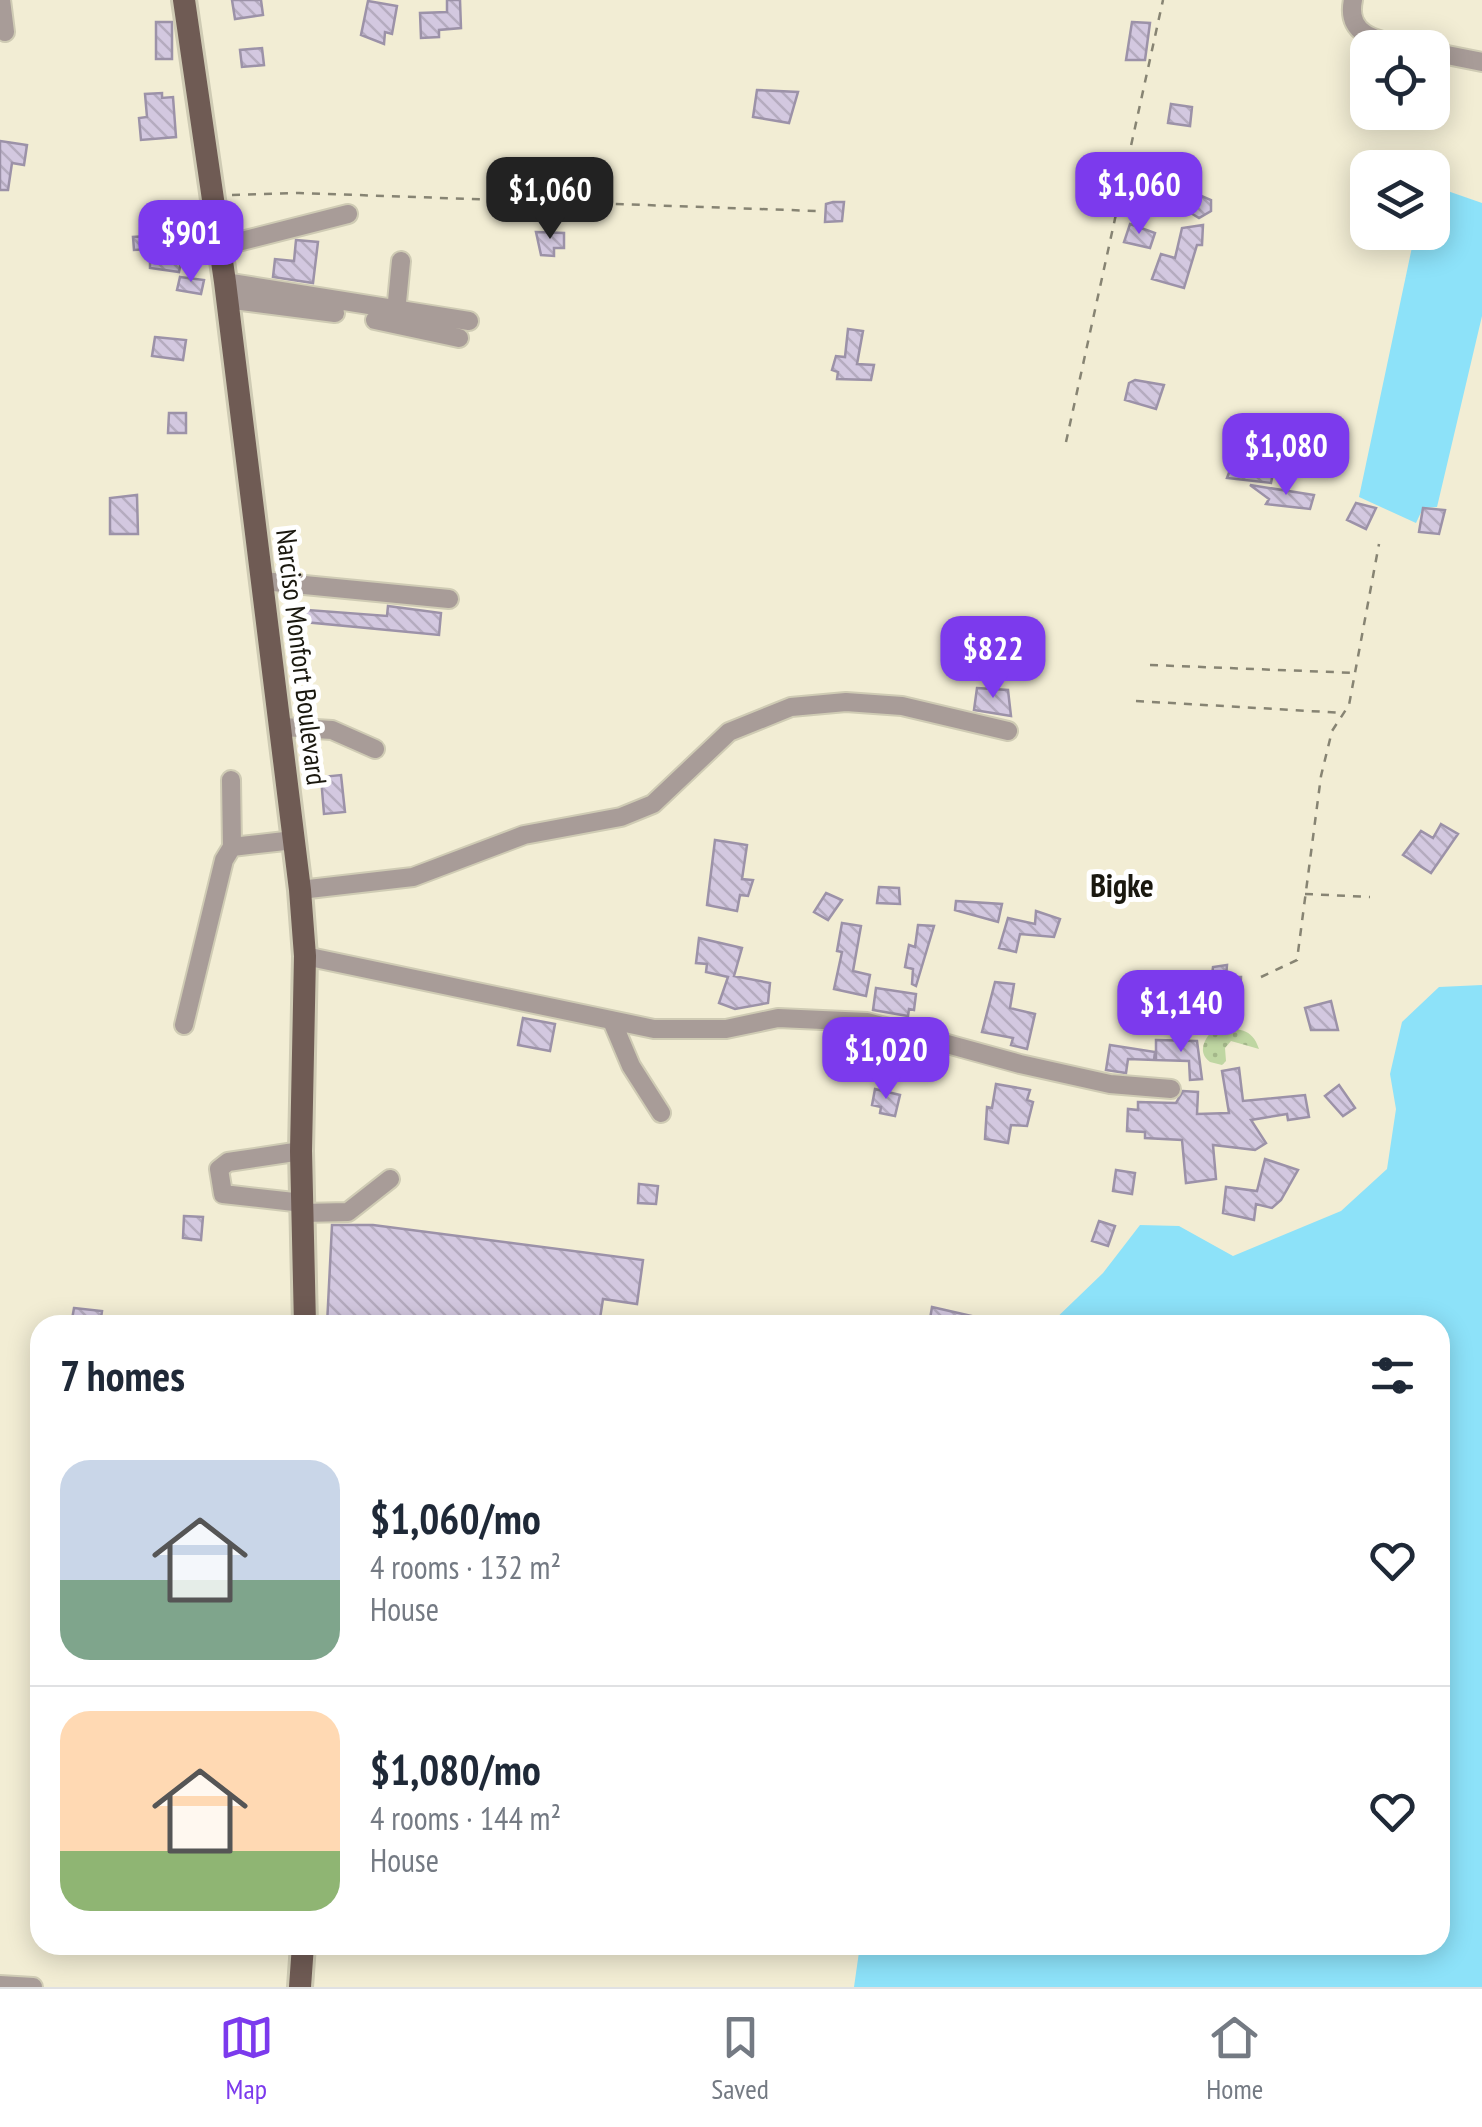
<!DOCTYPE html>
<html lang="en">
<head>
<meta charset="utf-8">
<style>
  body { margin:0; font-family:"PT Sans Narrow",sans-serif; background:#f2f2f3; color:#1f2937; height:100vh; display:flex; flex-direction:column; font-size:38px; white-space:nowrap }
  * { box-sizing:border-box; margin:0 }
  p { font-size:32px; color:#747a83 }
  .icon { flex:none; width:55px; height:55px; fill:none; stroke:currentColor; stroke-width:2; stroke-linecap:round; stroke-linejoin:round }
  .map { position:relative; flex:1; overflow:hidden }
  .side { position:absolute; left:30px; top:1315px; width:1420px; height:640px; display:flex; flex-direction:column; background:#fff; border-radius:30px; box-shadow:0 5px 25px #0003 }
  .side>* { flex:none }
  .fabs { position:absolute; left:1350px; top:30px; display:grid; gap:20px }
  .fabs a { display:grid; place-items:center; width:100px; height:100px; border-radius:20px; background:#fff; box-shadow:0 5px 25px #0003; font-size:50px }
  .price { position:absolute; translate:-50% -85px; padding:0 22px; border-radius:20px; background:#7c3aed; color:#fff; font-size:32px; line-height:65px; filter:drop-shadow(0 2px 5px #0008) }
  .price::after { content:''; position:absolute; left:50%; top:60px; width:30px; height:22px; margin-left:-15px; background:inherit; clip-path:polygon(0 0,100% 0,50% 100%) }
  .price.current { background:#222; color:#fff }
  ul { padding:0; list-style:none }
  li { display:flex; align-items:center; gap:30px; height:250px; padding:0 30px }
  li+li { border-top:2px solid #e0e1e3 }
  li span { display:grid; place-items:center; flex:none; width:280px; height:200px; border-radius:30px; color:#555 }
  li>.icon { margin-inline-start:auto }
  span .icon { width:120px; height:120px; fill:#fffc; stroke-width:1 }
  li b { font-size:42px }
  h2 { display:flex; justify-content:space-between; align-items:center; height:120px; padding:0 30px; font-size:42px }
  .dock { display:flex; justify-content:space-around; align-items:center; height:140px; border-top:2px solid #e0e1e3; background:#fff; font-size:28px; color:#747a83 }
  .dock a { display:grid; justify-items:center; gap:5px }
  .dock .current { color:#7c3aed }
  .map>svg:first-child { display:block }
  .grass { fill:url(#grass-dots) }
  .water { fill:#8de2f9 }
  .building { fill:url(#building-back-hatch); stroke:#9c92a8; stroke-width:2.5 }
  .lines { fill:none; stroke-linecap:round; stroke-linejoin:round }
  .minor-casing { stroke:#cfcbb4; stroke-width:22 }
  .major-casing { stroke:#cfcbb4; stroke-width:28 }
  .path { stroke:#878473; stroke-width:2.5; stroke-dasharray:8 8; stroke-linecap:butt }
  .minor { stroke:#a89c98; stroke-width:18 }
  .major { stroke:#6f5b54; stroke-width:22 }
  .labels { text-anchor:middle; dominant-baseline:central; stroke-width:10; stroke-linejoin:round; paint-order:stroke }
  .street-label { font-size:28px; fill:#1a180f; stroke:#fff }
  .quarter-label { font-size:32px; font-weight:bold; fill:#1a180f; stroke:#fff }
</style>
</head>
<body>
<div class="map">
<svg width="1482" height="1987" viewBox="0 0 1482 1987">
  <defs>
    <pattern id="grass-dots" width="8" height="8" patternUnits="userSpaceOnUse" patternTransform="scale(2.5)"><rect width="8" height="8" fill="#bfd6a2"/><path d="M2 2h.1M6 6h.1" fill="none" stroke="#a4b78a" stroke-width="1.8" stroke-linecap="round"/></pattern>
    <pattern id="building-back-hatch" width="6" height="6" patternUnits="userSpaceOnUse" patternTransform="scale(2.5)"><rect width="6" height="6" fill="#d3c8e0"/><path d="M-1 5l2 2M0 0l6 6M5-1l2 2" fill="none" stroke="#b5abbf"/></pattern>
  </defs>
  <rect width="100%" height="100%" fill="#f2edd4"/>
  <!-- grass -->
  <path class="grass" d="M 1218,1026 C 1238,1030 1252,1027 1259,1049 L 1231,1041 L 1225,1048 L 1226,1061 L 1222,1065 L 1210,1062 C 1195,1051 1207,1034 1218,1026 Z"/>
  <!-- water -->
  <path class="water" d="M 1439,188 L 1482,203 L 1482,316 L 1437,507 L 1423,508 L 1416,523 L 1359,497 L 1415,233 L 1432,232 L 1433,192 Z
    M 1482,985 L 1482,1987 L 854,1987 L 860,1945 L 1440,1945 L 1440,1325 L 1049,1325 L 1103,1273 L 1140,1225 L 1179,1226 L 1233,1256 L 1341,1211 L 1387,1169 L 1396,1109 L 1390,1074 L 1402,1022 L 1439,987 Z"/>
  <!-- building -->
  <path class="building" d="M 232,0 L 261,0 L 263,15 L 235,19 Z
    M 447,0 L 460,0 L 461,28 L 439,30 L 439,37 L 421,38 L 420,13 L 447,12 Z
    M 368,1 L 397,6 L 392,34 L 385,32 L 384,44 L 361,35 Z
    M 156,22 L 172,22 L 172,59 L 156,59 Z
    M 1132,22 L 1150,23 L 1145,60 L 1126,60 Z
    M 262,48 L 264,65 L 242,67 L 240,50 Z
    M 757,90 L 798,92 L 789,123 L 753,117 Z
    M 162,93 L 162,98 L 173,97 L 176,137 L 141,140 L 139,118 L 147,117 L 145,94 Z
    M 1171,104 L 1192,107 L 1190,126 L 1168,123 Z
    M 0,141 L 27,145 L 24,165 L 12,163 L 8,190 L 0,190 Z
    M 1199,195 L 1211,200 L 1211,211 L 1199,218 L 1186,210 L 1189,198 Z
    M 833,202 L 844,202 L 842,221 L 825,222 L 826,204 Z
    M 179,205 L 189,221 L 179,272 L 150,268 L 150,249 L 134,250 L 133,237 L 165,235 L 160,208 Z
    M 1130,224 L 1155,233 L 1150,248 L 1124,242 Z
    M 1203,225 L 1202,245 L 1197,245 L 1184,288 L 1152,279 L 1161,254 L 1175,258 L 1182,228 Z
    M 536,232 L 564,233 L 564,248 L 554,248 L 554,256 L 541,255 Z
    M 296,240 L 318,242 L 313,283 L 273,277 L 275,259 L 294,261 Z
    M 180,277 L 204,280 L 201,294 L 177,290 Z
    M 848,329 L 863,331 L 857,364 L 874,365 L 871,380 L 837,379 L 838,372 L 832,370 L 836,356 L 845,357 Z
    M 155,337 L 186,340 L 183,360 L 152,356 Z
    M 1135,380 L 1164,385 L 1156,409 L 1125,400 L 1129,383 Z
    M 169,413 L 186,413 L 186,433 L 168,433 Z
    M 1233,462 L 1273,473 L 1271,483 L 1227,478 Z
    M 1250,485 L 1314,495 L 1310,509 L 1266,504 L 1269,499 Z
    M 137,495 L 138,534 L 110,534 L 110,498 Z
    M 1356,503 L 1376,508 L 1366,529 L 1347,520 Z
    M 1423,508 L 1445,510 L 1439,534 L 1419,532 Z
    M 388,606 L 441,613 L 439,635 L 294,621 L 295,609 L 387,616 Z
    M 977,688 L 1008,690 L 1011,716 L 974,710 Z
    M 341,775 L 345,812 L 324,814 L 321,777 Z
    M 1441,824 L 1458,834 L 1431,873 L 1403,855 L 1421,831 L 1433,838 Z
    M 715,840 L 747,845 L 742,879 L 753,880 L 748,896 L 740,895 L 737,911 L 707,905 Z
    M 879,887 L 899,888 L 900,904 L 877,903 Z
    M 826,893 L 842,900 L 828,920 L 814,912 Z
    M 956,901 L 1002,904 L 998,922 L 955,910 Z
    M 1036,911 L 1060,919 L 1054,937 L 1020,934 L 1016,952 L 999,948 L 1008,918 L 1035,924 Z
    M 842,923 L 861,926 L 853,971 L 870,975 L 866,996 L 834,989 L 842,952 L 837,951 Z
    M 918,925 L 934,926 L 916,986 L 912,984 L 913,969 L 905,967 L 909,945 L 915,947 Z
    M 699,938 L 742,948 L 734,976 L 770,983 L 768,1003 L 735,1009 L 719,1003 L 728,977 L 706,972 L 707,964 L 696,963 Z
    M 1227,965 L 1226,977 L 1241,977 L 1239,1025 L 1225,1027 L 1224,1018 L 1207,1019 L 1213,967 Z
    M 995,982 L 1014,984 L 1010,1008 L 1035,1014 L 1027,1049 L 1011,1045 L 1013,1038 L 982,1032 Z
    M 876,988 L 916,994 L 914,1010 L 909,1009 L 908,1016 L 873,1010 Z
    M 1331,1001 L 1338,1030 L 1311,1030 L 1305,1008 Z
    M 523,1018 L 555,1024 L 550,1051 L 518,1045 Z
    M 1156,1040 L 1197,1041 L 1202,1079 L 1190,1080 L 1189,1061 L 1156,1060 Z
    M 1110,1045 L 1155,1052 L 1154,1060 L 1128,1059 L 1126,1073 L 1106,1070 Z
    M 1239,1068 L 1243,1101 L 1305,1095 L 1309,1117 L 1288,1120 L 1287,1114 L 1251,1120 L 1266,1143 L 1255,1150 L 1213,1145 L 1216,1179 L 1186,1183 L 1182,1140 L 1145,1138 L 1145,1132 L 1127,1131 L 1128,1109 L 1138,1110 L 1138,1102 L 1176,1103 L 1183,1091 L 1198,1092 L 1197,1114 L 1229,1113 L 1222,1071 Z
    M 996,1084 L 1030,1090 L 1027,1100 L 1033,1102 L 1027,1126 L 1011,1125 L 1008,1143 L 985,1139 L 987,1107 L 992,1108 Z
    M 1339,1085 L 1355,1108 L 1343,1116 L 1325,1096 Z
    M 875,1089 L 900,1095 L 895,1116 L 880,1113 L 881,1107 L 872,1105 Z
    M 1265,1159 L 1298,1170 L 1281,1200 L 1272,1208 L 1256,1204 L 1254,1220 L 1223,1213 L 1226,1187 L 1257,1191 Z
    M 1116,1170 L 1135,1173 L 1132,1194 L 1113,1191 Z
    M 639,1184 L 658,1186 L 656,1204 L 638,1203 Z
    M 184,1216 L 203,1217 L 201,1240 L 183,1238 Z
    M 1099,1221 L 1115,1226 L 1108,1246 L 1092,1241 Z
    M 332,1225 L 373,1225 L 643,1260 L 637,1304 L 603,1299 L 599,1325 L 327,1325 Z
    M 932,1307 L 976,1317 L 976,1325 L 929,1325 Z
    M 74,1308 L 102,1311 L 100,1325 L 71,1325 Z"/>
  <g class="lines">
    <defs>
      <path id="minor" d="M 1,0 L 5,32
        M 1353,0 C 1345,38 1382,41 1411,48
        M 1432,52 L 1482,62
        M 218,247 L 348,214
        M 225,282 L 469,321
        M 226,299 L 335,313
        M 396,312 L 401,261
        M 375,320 L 459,338
        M 263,581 L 449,599
        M 283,727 L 332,730 L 375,749
        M 231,780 L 232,847
        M 300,890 L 413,877 L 524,835 L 621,817 L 653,804 L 729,732 L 791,707 L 846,702 L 902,706 L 1008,731
        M 305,956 L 654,1029 L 726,1029 L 778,1018 L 867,1022 L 1020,1064 L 1110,1084 L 1171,1089
        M 612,1021 L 631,1066 L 661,1113
        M 184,1025 L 224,860 L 232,847 L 294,840
        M 301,1151 L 228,1162 L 219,1169 L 223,1194 L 303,1203
        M 302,1213 L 348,1212 L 390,1179
        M 0,1985 L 33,1987"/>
      <path id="major" d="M 184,0 L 225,282 L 300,890 L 305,956 L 301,1151 L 305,1325
        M 300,1987 L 303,1945"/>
    </defs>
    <!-- minor casing -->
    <use href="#minor" class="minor-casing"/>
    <!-- major casing -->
    <use href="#major" class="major-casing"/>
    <!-- path -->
    <path class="path" d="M 232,195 L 299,193 L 817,211
      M 1066,442 L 1163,0
      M 1150,665 L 1357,673
      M 1136,701 L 1344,713
      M 1305,894 L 1370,897
      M 1261,977 L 1297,960 L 1321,776 L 1332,731 L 1349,705 L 1379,544"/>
    <!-- minor -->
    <use href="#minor" class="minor"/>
    <!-- major -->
    <use href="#major" class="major"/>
  </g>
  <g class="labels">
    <!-- street labels -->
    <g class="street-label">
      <text transform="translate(302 657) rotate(83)">Narciso Monfort Boulevard</text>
    </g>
    <!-- quarter labels -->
    <g class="quarter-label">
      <text x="1122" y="885">Bigke</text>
    </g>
  </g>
</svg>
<div class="fabs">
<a><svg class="icon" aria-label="locate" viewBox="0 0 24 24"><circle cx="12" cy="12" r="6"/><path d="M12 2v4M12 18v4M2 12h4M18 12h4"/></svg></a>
<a><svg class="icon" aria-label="layers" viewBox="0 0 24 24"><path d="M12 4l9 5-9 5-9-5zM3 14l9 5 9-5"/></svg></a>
</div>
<b class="price" style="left:1139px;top:237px">$1,060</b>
<b class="price current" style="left:550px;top:242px">$1,060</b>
<b class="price" style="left:191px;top:285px">$901</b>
<b class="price" style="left:1286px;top:498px">$1,080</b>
<b class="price" style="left:993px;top:701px">$822</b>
<b class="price" style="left:1181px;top:1055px">$1,140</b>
<b class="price" style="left:886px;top:1102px">$1,020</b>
<section class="side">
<h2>7 homes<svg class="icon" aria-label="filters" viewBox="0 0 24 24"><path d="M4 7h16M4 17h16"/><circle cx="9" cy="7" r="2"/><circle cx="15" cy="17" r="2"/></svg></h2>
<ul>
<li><span style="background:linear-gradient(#c9d6e8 60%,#7fa58c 0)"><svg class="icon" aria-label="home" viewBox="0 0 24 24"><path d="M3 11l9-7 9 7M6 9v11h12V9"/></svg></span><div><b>$1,060/mo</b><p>4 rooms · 132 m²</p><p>House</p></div><svg class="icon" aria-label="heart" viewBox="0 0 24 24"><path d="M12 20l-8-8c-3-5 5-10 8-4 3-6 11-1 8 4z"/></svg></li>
<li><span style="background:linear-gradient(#ffd9b3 70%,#8fb573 0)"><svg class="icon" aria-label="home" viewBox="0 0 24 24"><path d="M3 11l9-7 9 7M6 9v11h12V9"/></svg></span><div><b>$1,080/mo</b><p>4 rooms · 144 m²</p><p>House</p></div><svg class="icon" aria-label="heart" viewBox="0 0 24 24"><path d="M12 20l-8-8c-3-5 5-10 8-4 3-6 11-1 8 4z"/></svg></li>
</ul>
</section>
</div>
<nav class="dock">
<a class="current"><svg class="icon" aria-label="map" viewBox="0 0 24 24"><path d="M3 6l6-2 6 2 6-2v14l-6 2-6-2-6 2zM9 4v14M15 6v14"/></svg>Map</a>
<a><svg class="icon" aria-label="saved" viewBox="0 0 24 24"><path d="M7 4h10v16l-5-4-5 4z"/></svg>Saved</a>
<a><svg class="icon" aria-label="home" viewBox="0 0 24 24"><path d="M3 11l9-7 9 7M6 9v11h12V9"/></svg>Home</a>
</nav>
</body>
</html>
